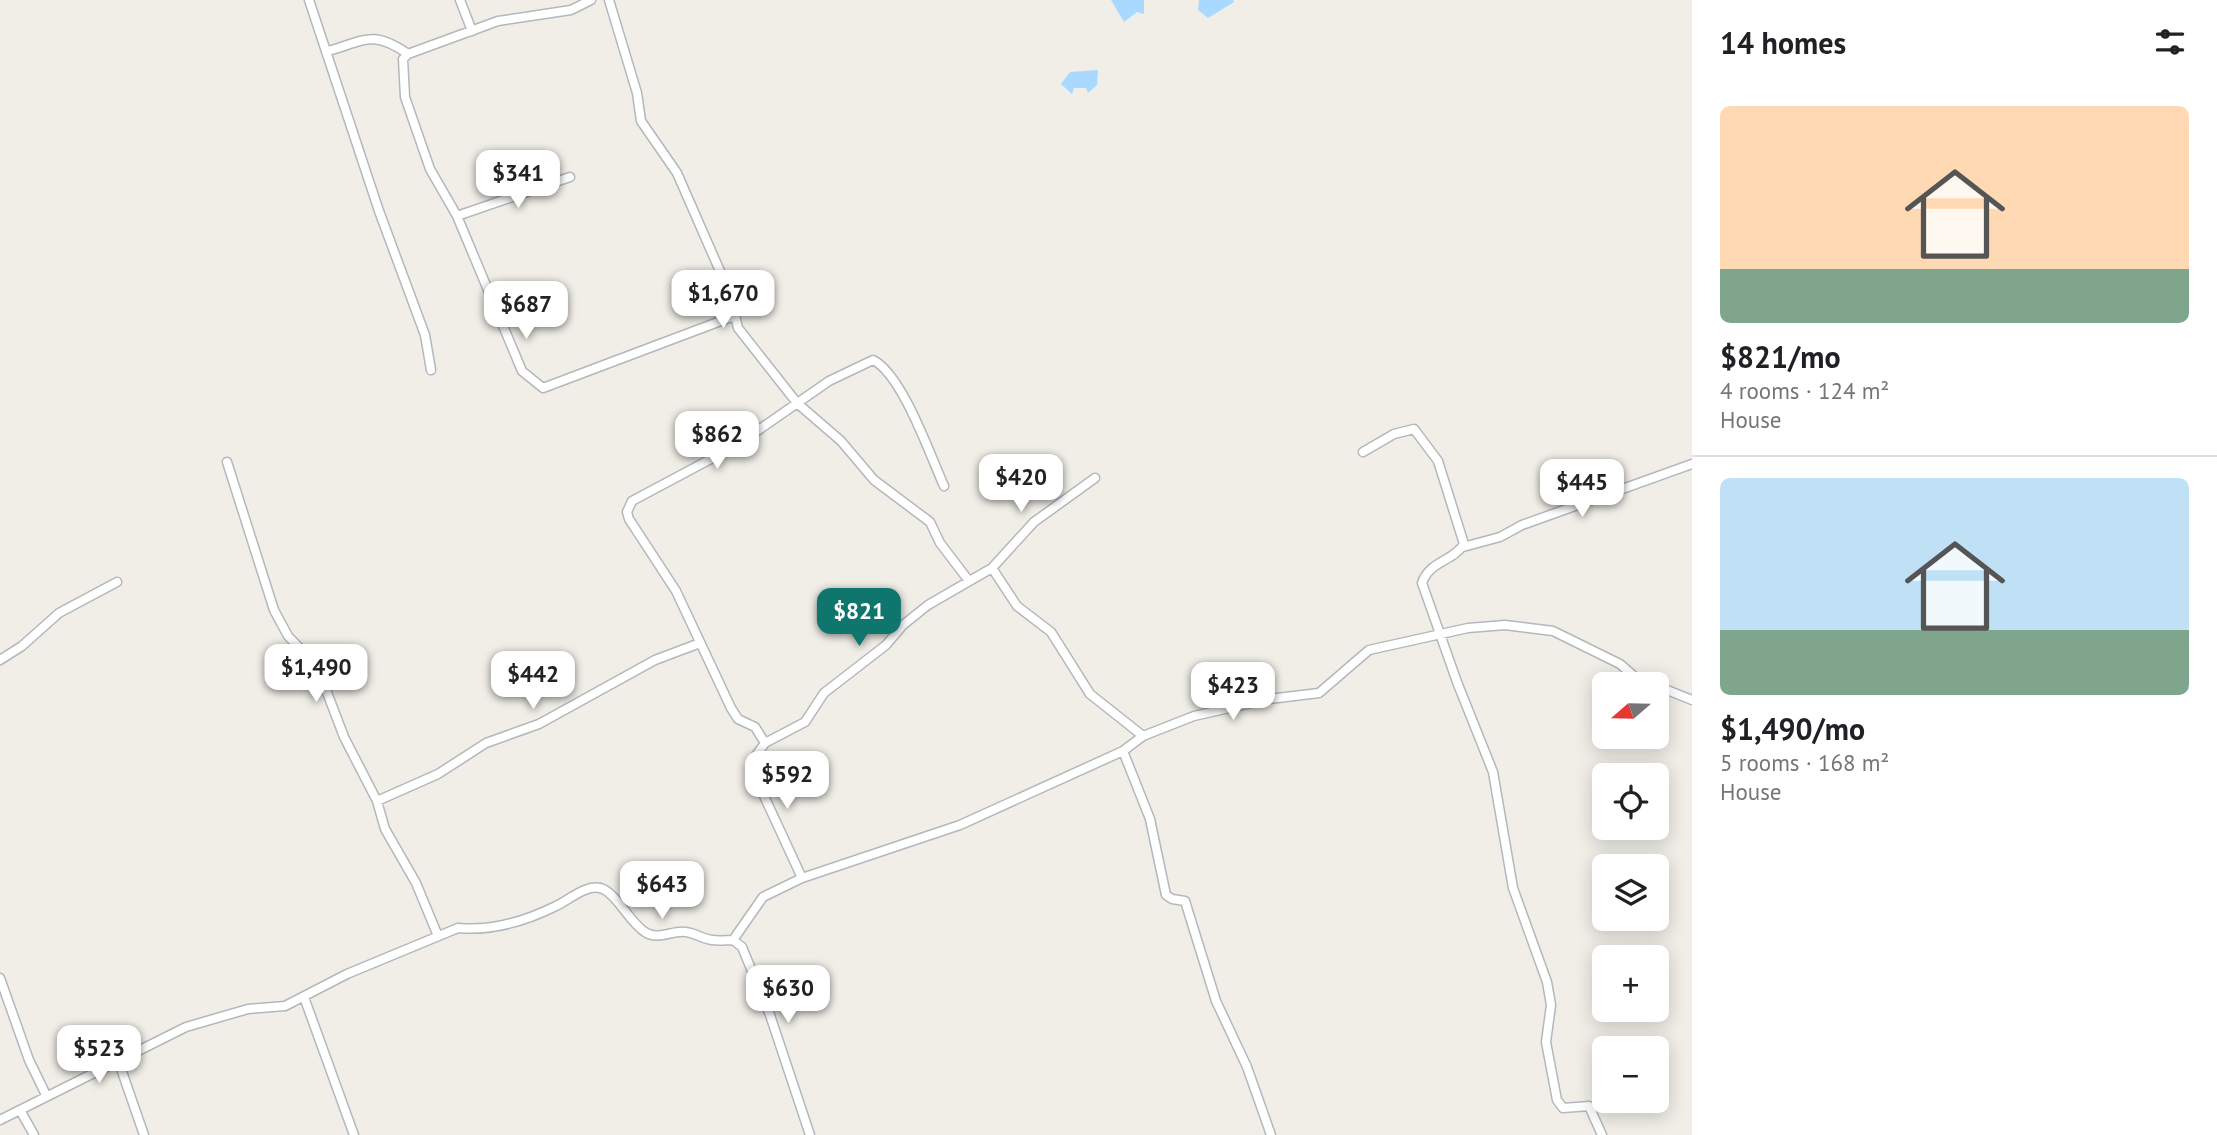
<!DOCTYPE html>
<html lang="en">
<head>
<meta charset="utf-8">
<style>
  body { margin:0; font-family:"PT Sans",sans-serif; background:#f6f6f6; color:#202124; height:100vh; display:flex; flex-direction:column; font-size:26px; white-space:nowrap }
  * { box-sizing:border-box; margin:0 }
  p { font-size:23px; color:#757577 }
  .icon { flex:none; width:38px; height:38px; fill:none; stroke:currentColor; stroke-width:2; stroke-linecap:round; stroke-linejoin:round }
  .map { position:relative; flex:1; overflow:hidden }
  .drawer { display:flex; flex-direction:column; background:#fff; width:525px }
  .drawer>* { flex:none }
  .needle { width:46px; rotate:250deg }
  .fabs { position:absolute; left:1592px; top:672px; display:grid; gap:14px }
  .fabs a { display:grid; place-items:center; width:77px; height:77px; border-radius:10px; background:#fff; box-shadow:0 4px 18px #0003; font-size:35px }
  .price { position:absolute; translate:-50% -60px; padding:0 16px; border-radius:14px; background:#fff; color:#222; font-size:23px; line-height:46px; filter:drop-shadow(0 2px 4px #0008) }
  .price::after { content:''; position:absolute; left:50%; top:42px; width:21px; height:16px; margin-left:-10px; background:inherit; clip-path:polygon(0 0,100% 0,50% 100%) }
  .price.current { background:#0f766e; color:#fff }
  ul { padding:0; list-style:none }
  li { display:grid; align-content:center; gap:14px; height:371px; padding:0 28px }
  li+li { border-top:2px solid #e0e0e0 }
  li span { display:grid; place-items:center; height:217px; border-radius:10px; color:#555 }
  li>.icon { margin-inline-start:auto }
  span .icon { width:126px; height:126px; fill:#fffc; stroke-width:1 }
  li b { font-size:30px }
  h2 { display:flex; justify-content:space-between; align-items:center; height:84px; padding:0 28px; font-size:30px }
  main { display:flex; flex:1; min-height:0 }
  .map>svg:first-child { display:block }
  .water { fill:#a9d9fe }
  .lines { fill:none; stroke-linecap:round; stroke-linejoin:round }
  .street-casing { stroke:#b4b7bb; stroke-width:11 }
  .street { stroke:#fff; stroke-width:8 }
</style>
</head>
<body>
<main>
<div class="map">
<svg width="1692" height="1135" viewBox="0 0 1692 1135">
  <rect width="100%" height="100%" fill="#f0eee7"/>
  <!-- water -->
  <path class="water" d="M 1111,0 L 1144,0 L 1144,14 L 1137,12 L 1124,22 Z
    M 1199,0 L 1233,0 L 1234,2 L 1208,18 L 1198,10 Z
    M 1098,70 L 1097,85 L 1088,93 L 1086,88 L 1074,88 L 1072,94 L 1061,84 L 1070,72 Z"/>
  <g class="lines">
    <defs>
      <path id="street" d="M 309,0 L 379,211 L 425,335 L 431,370
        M 460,0 L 472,31
        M 591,0 L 571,10 L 498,21 L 408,54 L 403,59 L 405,97 L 430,169 L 457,216 L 522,371 L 543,388 L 734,316
        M 609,0 L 637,93 L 641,121 L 677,173 L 730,294 L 738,328 L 797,403 L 841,441 L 874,480 L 930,522 L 940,543 L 969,581
        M 328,51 C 366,40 373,30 408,54
        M 457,216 L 570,177
        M 1363,452 L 1394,434 L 1414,429 L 1438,461 L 1464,544 C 1454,561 1429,561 1422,583 L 1457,682 L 1493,772 L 1513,888 L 1547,982 L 1551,1005 L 1546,1042 L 1557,1100 L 1563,1108 L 1589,1106 L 1602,1135
        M 227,462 L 274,610 L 288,636 L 317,666 L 344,737 L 377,801 L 385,829 L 416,883 L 438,936
        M 1463,547 L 1500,537 L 1522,525 L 1692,464
        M 992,568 L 1017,606 L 1051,632 L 1090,694 L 1143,736
        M 0,660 L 22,646 L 59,613 L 117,582
        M 1657,686 L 1692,700
        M 765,743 L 755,727 L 738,719 L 731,708 L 676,591 L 629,519 L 627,512 L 632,501 L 737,445 L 829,381 L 873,360 C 902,374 930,455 944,486
        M 1123,751 L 1150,819 L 1166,895 L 1172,899 L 1185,901 L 1216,1001 L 1247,1067 L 1271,1135
        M 377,801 L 438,774 L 486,743 L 539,724 L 655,660 L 700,643
        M 802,878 L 753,772 L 752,761 L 765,743 L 805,722 L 824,693 L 886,645 L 903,625 L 928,605 L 992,568 L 1034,522 L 1095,478
        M 733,940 L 742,947 L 770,1015 L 810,1135
        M 0,978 L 29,1060 L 46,1095
        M 304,997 L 354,1135
        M 118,1060 L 144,1135
        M 20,1110 L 34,1135
        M 0,1120 L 186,1027 L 248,1009 L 285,1006 L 347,974 L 458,928 C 491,931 526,921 556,906 C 569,900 585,885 600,888 C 615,891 630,923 645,932 C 658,941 672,930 686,932 C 695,933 703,939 712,940 C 719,941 726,940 733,940 L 763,897 L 802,878 L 960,825 L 1123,751 L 1143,736 L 1194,716 L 1269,699 L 1319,693 L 1369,650 L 1468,628 L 1505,625 L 1553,631 L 1620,664 L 1636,678 L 1653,684"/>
    </defs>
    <!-- street casing -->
    <use href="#street" class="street-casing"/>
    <!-- street -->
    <use href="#street" class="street"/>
  </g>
</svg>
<div class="fabs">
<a><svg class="needle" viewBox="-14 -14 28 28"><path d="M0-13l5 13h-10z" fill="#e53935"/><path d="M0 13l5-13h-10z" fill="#757577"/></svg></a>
<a><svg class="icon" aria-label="locate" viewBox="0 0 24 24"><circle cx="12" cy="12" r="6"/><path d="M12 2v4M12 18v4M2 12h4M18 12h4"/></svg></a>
<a><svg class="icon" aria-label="layers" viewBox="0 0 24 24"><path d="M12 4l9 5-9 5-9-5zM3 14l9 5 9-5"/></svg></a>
<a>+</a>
<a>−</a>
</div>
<b class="price" style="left:518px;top:210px">$341</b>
<b class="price" style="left:723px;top:330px">$1,670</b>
<b class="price" style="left:526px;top:341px">$687</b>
<b class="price" style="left:717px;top:471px">$862</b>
<b class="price" style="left:1021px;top:514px">$420</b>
<b class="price" style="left:1582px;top:519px">$445</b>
<b class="price current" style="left:859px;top:648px">$821</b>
<b class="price" style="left:316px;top:704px">$1,490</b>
<b class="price" style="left:533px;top:711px">$442</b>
<b class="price" style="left:1233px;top:722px">$423</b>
<b class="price" style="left:787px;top:811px">$592</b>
<b class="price" style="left:662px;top:921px">$643</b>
<b class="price" style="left:788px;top:1025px">$630</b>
<b class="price" style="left:99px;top:1085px">$523</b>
</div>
<section class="drawer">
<h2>14 homes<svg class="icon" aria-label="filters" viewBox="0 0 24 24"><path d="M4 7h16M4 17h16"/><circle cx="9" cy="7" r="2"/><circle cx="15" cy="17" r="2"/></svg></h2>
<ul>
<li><span style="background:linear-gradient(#ffd9b3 75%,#7fa58c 0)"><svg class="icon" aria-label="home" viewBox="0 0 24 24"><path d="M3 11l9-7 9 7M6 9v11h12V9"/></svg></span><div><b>$821/mo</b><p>4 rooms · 124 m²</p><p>House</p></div></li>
<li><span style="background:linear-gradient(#bfe0f5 70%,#7fa58c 0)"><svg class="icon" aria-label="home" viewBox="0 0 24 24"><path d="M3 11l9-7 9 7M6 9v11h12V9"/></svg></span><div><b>$1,490/mo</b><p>5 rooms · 168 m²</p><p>House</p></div></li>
</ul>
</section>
</main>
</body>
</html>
